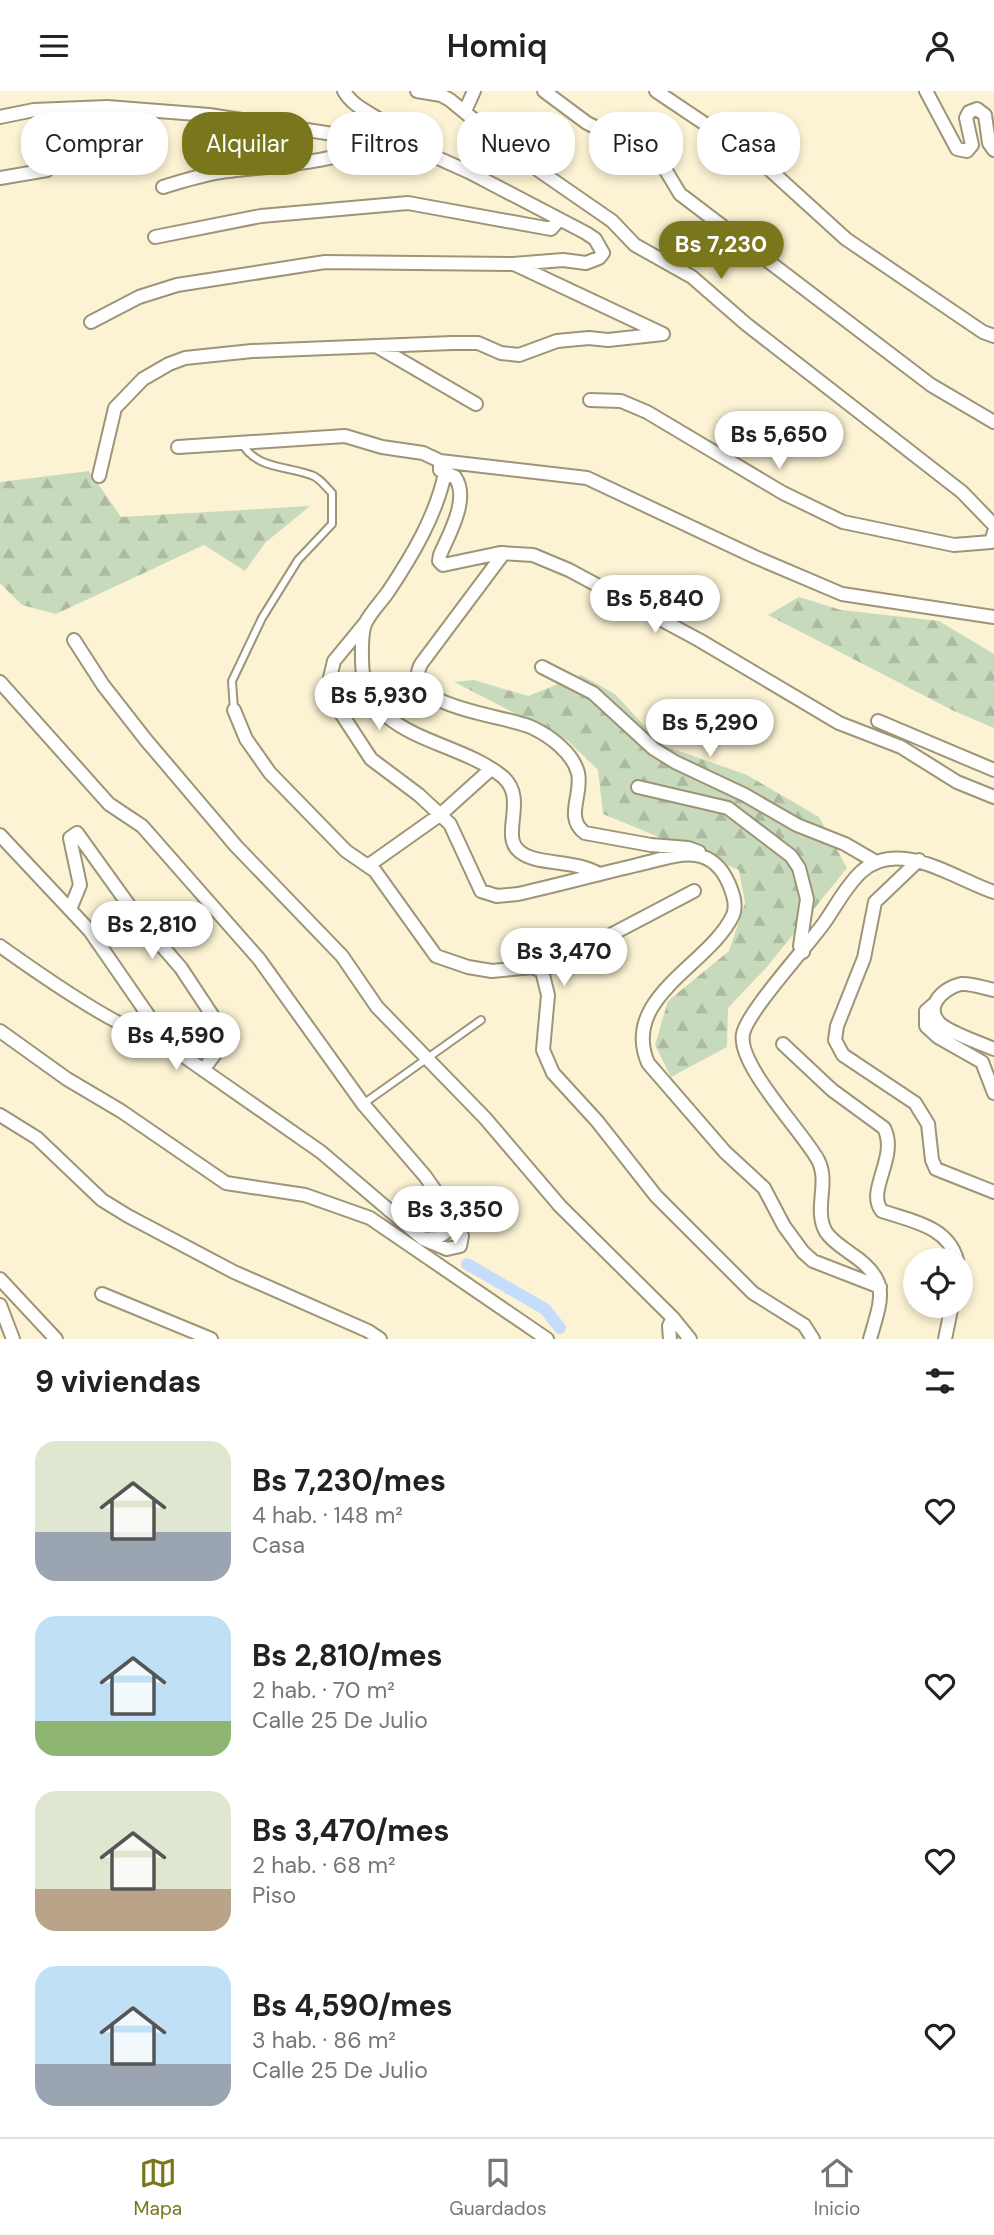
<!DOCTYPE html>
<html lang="es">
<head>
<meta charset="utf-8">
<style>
  body { margin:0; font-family:"DM Sans",sans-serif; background:#f6f6f6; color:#222; height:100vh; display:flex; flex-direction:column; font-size:26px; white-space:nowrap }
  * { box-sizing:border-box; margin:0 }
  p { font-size:23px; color:#767676 }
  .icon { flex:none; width:38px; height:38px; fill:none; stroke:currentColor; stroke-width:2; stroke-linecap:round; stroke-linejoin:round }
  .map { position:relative; height:1248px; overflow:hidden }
  .sheet { display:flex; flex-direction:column; background:#fff; flex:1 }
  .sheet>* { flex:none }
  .banner { position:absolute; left:21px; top:21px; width:952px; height:63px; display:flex; gap:14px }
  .fabs { position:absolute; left:903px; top:1157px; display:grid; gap:14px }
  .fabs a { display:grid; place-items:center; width:70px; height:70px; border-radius:50%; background:#fff; box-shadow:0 4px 10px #0003; font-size:35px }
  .price { position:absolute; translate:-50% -60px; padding:0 16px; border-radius:24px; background:#fff; color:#222; font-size:23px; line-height:46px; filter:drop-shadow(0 2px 4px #0008) }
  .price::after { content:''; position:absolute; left:50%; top:42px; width:21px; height:16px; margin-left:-10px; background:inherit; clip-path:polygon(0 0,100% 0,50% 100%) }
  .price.current { background:#79761b; color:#fff }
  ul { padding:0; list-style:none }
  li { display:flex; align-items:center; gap:21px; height:175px; padding:0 35px }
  li span { display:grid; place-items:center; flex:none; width:196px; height:140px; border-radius:21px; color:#555 }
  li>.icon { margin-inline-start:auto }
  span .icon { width:84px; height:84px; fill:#fffc; stroke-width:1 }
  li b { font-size:30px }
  h2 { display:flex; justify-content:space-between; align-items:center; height:84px; padding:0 35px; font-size:30px }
  .pill { padding:0 24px; border-radius:28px; background:#fff; box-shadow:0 4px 10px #0003; font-size:24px; line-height:63px }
  .pill.current { background:#79761b; color:#fff }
  header { display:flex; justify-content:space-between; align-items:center; height:91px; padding:0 35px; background:#fff; font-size:32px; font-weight:600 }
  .menu { display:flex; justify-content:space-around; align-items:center; height:98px; border-top:2px solid #e0e0e0; background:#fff; font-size:19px; color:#767676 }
  .menu a { display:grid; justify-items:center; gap:4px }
  .menu .current { color:#79761b }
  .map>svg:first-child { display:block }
  .forest { fill:url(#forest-firs) }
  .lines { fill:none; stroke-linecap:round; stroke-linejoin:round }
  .canal { stroke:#c4ddfc; stroke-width:12 }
  .lane-casing { stroke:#9d9577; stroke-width:10 }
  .street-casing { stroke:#9d9577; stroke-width:16 }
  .lane { stroke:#fff; stroke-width:6 }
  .street { stroke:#fff; stroke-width:12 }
</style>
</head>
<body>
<header><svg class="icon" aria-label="menu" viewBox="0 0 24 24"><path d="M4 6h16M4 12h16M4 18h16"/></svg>Homiq<svg class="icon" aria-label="person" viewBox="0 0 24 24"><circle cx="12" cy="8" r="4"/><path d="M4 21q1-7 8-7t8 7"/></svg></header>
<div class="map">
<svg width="994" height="1248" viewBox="0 0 994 1248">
  <defs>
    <pattern id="forest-firs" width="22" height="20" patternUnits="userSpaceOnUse" patternTransform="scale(1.75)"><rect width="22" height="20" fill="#c8dabc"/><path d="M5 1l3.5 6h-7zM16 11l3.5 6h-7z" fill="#abbaa0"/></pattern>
  </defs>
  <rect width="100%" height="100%" fill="#fcf3d4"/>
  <!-- forest -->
  <path class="forest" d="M 89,380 L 121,426 L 310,415 L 265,452 L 245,480 L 204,454 L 56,523 L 22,514 L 0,492 L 0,391 Z
    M 799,506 L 841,519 L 939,530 L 994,563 L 994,637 L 954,620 L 768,524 Z
    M 581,584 L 615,603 L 662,654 L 747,684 L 819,726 L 847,777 L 766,877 L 728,917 L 727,956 L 671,986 L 655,954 L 668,910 L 729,860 L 745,812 L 739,779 L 603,723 L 598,679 L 567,649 L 454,591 L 474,589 L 528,605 Z"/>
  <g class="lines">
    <!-- canal -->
    <path class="canal" d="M 467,1173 L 545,1218 L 560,1237"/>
    <defs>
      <path id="lane" d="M 234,619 L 232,590 L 262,527 L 298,469 L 332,433 L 332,402 C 326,396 319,386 311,384 C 288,375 255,378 242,352
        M 363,1013 L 481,929"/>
      <path id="street" d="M 344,0 C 357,24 395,27 401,53
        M 417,0 L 441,4 L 450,9 L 518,65 L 612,130 L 635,154 L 692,186 L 746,233 L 962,401 L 994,434
        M 544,0 L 587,32 L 619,48 L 665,78 L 680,103 L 688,109 L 931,294 L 994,331
        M 656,0 L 759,69 L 846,148 L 983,241 L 994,245
        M 926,0 L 957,58 L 967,60 L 972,54 L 966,27 L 969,21 L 977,18 L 985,24 L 989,52 L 994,59
        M 465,20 L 474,0
        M 0,26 L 34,19 L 107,16 L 209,24 L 411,55 L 469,81 L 586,142 L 595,148 L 603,162 L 599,167 L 586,172 L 563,169 L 513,173 L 325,171 L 177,194 L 139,206 L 91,231
        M 0,87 L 47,79
        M 163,96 C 182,90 201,84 221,81 C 253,76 354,72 372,49
        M 155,146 L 261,125 L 408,112 L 551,138 L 559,129
        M 378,256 L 476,313
        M 590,309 L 621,310 L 647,321 L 783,402 L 843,431 L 954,454 L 991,451 L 994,441
        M 178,356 L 345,345 L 382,356 L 423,362 L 440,370 L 587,387 L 755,466 L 842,503 L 994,526
        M 440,370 L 440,379 L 455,386 C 470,408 449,443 440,464 L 439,470 L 443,474 L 500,462 L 533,464 L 569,479 L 699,549 L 839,632 L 901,656 L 957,691 L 994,706
        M 445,382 C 436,425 412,465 388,501 C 381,511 371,521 366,531 C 361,540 362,558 362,568 C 361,649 455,646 503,686 C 528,708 500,744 519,760 C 536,775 575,768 599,783
        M 99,385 L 115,317 L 143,288 L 169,273 L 185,267 L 252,260 L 452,252 L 478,252 L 501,262 L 519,264 L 557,250 L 589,247 L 608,249 L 663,243 L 514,173
        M 504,462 L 421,573 C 398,617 508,624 533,637 C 550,645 573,662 578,682 C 583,703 564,727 585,742 L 651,754 L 688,757 L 699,761
        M 366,531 L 334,570 L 329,591 L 337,616 L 371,668 L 419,704 L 450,733 L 481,800 L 497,805 L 518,803 C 558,794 598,783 637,774 C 675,765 710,749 729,793 C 733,803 737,814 733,824 C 710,874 620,906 648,972 L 725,1061 L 764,1097 L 784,1135 L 803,1161 L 813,1170 L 880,1196
        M 74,549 L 103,594 L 146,649 L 236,755 L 342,865 L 377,916 L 485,1027 L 560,1115 L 673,1227 L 690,1248
        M 542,576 L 593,602 L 654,658 L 675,671 L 745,704 L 797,734 L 845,753 L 876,771
        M 0,591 L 109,713 L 142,735 L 259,868 L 363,1013 L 425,1085 L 451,1122 L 462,1145 L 460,1155 L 447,1158 L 423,1148 L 321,1061 L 182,964 L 164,947 L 90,840 L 0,744
        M 234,619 L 246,648 L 270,682 L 346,760 L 375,780 L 436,865 L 468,876 L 492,880 L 532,876 L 542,880 L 548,904 L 543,959 L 553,982 L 597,1030 L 656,1105 L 753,1202 L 804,1234 L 813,1248
        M 878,630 L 994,679
        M 638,696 L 728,717 L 791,765 L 799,777 L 807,808 L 800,855 L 803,861
        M 919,769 L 875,811 L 864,867 L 837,935 L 835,949 L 843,964 L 915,1012 L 928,1033 L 932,1069 L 936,1078 L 994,1101
        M 369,774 L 441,723 L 491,678
        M 71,816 L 80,794 L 70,747 L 77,742 L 141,831 L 181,877 L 216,930 L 219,945 L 215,963 L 203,979
        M 0,855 C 28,875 134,951 164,947
        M 542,880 L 694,800
        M 994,899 C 984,897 971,892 961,893 C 942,897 921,919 943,935 C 958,945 978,951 994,958
        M 934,913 L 926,920 L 926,935 L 938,946 L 982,971 L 994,1002
        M 0,940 L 67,988 L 121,1020 L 226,1092 L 305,1104 L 370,1127 L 547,1248
        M 783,953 L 832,999 L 884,1037 C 899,1066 865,1100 882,1120 C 911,1130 948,1135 957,1169
        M 0,1024 L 37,1047 L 102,1109 L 128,1125 L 234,1181 L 368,1240 L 380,1248
        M 423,1148 L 437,1147 L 445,1142 L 451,1122
        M 0,1188 L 56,1248
        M 102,1203 L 211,1248
        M 0,1214 L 13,1248
        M 670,1248 L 669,1235 L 673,1227
        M 870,1248 C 882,1206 891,1189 850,1162 C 842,1156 832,1150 826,1141 C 813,1119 830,1092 818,1069 C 803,1041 737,974 743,943 C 747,921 807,856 824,832 C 836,815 846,795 861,781 C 898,746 955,788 994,801
        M 945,1248 L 952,1214"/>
    </defs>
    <!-- lane casing -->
    <use href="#lane" class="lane-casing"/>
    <!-- street casing -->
    <use href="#street" class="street-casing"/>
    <!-- lane -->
    <use href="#lane" class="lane"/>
    <!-- street -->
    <use href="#street" class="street"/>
  </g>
</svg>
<div class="fabs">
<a><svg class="icon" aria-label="locate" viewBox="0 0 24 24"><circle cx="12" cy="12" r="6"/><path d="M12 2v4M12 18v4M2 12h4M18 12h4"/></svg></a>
</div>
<b class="price current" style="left:721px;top:190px">Bs 7,230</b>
<b class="price" style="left:779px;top:380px">Bs 5,650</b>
<b class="price" style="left:655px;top:544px">Bs 5,840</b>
<b class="price" style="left:379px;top:641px">Bs 5,930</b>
<b class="price" style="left:710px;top:668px">Bs 5,290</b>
<b class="price" style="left:152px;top:870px">Bs 2,810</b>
<b class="price" style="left:564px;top:897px">Bs 3,470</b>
<b class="price" style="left:176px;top:981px">Bs 4,590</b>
<b class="price" style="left:455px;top:1155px">Bs 3,350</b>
<div class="banner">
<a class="pill">Comprar</a>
<a class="pill current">Alquilar</a>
<a class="pill">Filtros</a>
<a class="pill">Nuevo</a>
<a class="pill">Piso</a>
<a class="pill">Casa</a>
</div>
</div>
<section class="sheet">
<h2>9 viviendas<svg class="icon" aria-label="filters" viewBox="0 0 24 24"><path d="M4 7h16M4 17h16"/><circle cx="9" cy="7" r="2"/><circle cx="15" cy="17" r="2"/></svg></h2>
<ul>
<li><span style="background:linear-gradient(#dfe7d0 65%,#9aa5b1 0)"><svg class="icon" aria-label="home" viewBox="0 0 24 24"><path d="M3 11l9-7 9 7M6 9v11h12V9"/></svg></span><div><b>Bs 7,230/mes</b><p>4 hab. · 148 m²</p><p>Casa</p></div><svg class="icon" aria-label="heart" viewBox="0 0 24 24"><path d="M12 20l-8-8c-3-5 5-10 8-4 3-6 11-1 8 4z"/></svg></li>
<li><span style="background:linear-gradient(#bfe0f5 75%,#8fb573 0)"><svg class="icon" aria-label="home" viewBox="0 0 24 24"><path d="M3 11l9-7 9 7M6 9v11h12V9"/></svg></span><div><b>Bs 2,810/mes</b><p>2 hab. · 70 m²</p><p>Calle 25 De Julio</p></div><svg class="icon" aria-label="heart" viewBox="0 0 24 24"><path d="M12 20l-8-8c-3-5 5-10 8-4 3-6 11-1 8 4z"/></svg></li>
<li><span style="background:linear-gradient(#dfe7d0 70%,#b9a48a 0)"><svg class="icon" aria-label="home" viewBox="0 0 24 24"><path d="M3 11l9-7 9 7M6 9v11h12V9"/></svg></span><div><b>Bs 3,470/mes</b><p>2 hab. · 68 m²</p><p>Piso</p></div><svg class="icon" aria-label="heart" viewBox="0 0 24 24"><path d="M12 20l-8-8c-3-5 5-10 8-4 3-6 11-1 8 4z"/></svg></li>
<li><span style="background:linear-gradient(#bfe0f5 70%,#9aa5b1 0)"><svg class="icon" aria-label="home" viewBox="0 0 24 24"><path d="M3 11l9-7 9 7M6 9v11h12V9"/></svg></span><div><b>Bs 4,590/mes</b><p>3 hab. · 86 m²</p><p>Calle 25 De Julio</p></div><svg class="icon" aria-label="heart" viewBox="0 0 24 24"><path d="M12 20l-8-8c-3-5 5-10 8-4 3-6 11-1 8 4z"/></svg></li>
</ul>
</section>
<nav class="menu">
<a class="current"><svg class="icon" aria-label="map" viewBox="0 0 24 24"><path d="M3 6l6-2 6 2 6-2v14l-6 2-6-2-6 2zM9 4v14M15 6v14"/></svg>Mapa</a>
<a><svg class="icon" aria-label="saved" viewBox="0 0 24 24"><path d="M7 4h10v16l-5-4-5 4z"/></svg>Guardados</a>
<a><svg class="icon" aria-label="home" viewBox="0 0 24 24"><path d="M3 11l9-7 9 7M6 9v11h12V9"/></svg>Inicio</a>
</nav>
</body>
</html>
